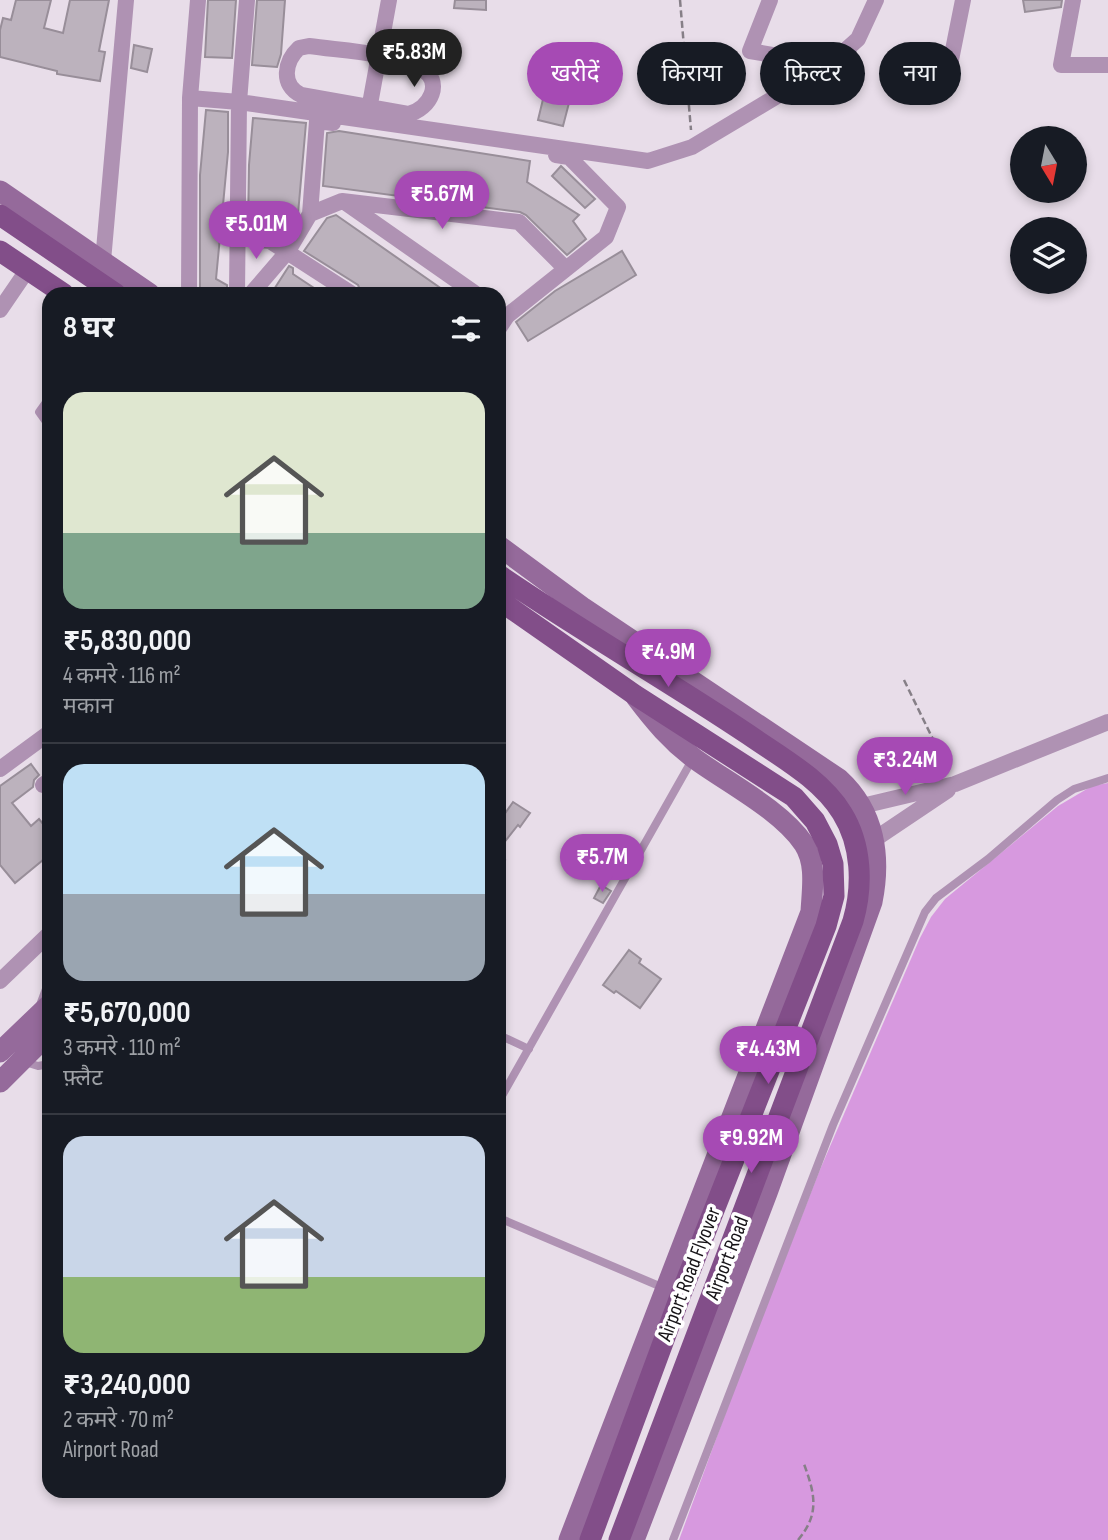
<!DOCTYPE html>
<html lang="hi">
<head>
<meta charset="utf-8">
<style>
  body { margin:0; font-family:"Sofia Sans Condensed","Noto Sans Devanagari",sans-serif; background:#242831; color:#f1f3f6; height:100vh; display:flex; flex-direction:column; font-size:26px; white-space:nowrap }
  * { box-sizing:border-box; margin:0 }
  p { font-size:23px; color:#9ea1a6 }
  .icon { flex:none; width:38px; height:38px; fill:none; stroke:currentColor; stroke-width:2; stroke-linecap:round; stroke-linejoin:round }
  .map { position:relative; flex:1; overflow:hidden }
  .sheet { position:absolute; left:42px; top:287px; width:464px; height:1211px; display:flex; flex-direction:column; background:#171b24; border-radius:21px; box-shadow:0 4px 10px #0003 }
  .sheet>* { flex:none }
  .guide { position:absolute; left:527px; top:42px; width:476px; height:63px; display:flex; gap:14px }
  .needle { width:46px; rotate:170deg }
  .fabs { position:absolute; left:1010px; top:126px; display:grid; gap:14px }
  .fabs a { display:grid; place-items:center; width:77px; height:77px; border-radius:50%; background:#171b24; box-shadow:0 4px 10px #0003; font-size:35px }
  .price { position:absolute; translate:-50% -60px; padding:0 16px; border-radius:24px; background:#a64ab4; color:#fff; font-size:23px; line-height:46px; filter:drop-shadow(0 2px 4px #0008) }
  .price::after { content:''; position:absolute; left:50%; top:42px; width:21px; height:16px; margin-left:-10px; background:inherit; clip-path:polygon(0 0,100% 0,50% 100%) }
  .price.on { background:#222; color:#fff }
  ul { padding:0; list-style:none }
  li { display:grid; align-content:center; gap:14px; height:371px; padding:0 21px }
  li+li { border-top:2px solid #363941 }
  li span { display:grid; place-items:center; height:217px; border-radius:21px; color:#555 }
  li>.icon { margin-inline-start:auto }
  span .icon { width:126px; height:126px; fill:#fffc; stroke-width:1 }
  li b { font-size:30px }
  h2 { display:flex; justify-content:space-between; align-items:center; height:84px; padding:0 21px; font-size:30px }
  .pill { padding:0 24px; border-radius:32px; background:#171b24; box-shadow:0 4px 10px #0003; font-size:24px; line-height:63px }
  .pill.on { background:#a64ab4; color:#fff }
  .map>svg:first-child { display:block }
  .green { fill:#d799df }
  .building { fill:#bcb2bd; stroke:#988e99; stroke-width:2 }
  .lines { fill:none; stroke-linecap:round; stroke-linejoin:round }
  .path { stroke:#867f87; stroke-width:2.5; stroke-dasharray:7 3.5; stroke-linecap:butt }
  .lane { stroke:#af92b3; stroke-width:8 }
  .street { stroke:#af92b3; stroke-width:16 }
  .secondary { stroke:#956a9b; stroke-width:21 }
  .primary { stroke:#824e89; stroke-width:21 }
  .labels { text-anchor:middle; dominant-baseline:central; stroke-width:7; stroke-linejoin:round; paint-order:stroke }
  .street-label { font-size:21px; fill:#161317; stroke:#fff }
</style>
</head>
<body>
<div class="map">
<svg width="1108" height="1540" viewBox="0 0 1108 1540">
  <rect width="100%" height="100%" fill="#e8dde9"/>
  <!-- green -->
  <path class="green" d="M 1108,783 L 1108,1540 L 679,1540 L 741,1371 L 819,1172 L 920,938 L 931,917 L 945,899 L 1058,806 L 1092,786 Z"/>
  <!-- building -->
  <path class="building" d="M 16,0 L 51,0 L 44,28 L 63,33 L 70,0 L 109,0 L 99,51 L 105,52 L 100,81 L 57,74 L 57,71 L 0,57 L 0,30 L 3,18 L 11,20 Z
    M 208,0 L 236,0 L 232,58 L 205,57 Z
    M 257,0 L 285,0 L 281,54 L 277,67 L 252,65 Z
    M 455,0 L 486,0 L 486,10 L 454,8 Z
    M 1023,0 L 1062,0 L 1061,7 L 1025,12 Z
    M 134,45 L 152,49 L 147,72 L 131,68 Z
    M 551,66 L 577,72 L 563,126 L 538,120 Z
    M 206,110 L 228,112 L 228,152 L 216,279 L 227,285 L 227,292 L 200,289 L 200,175 Z
    M 253,118 L 306,123 L 298,214 L 286,234 L 248,228 L 249,165 Z
    M 339,131 L 530,161 L 527,182 L 579,215 L 573,221 L 586,239 L 567,255 L 526,215 L 520,212 L 323,186 L 327,133 Z
    M 561,166 L 595,199 L 585,208 L 552,176 Z
    M 336,215 L 449,294 L 362,294 L 358,285 L 304,251 L 327,218 Z
    M 622,251 L 636,275 L 528,341 L 516,322 L 555,291 Z
    M 289,266 L 293,268 L 293,274 L 323,294 L 271,294 Z
    M 31,764 L 39,775 L 34,780 L 33,787 L 12,803 L 31,826 L 39,819 L 49,831 L 49,855 L 15,883 L 0,865 L 0,786 Z
    M 513,802 L 530,813 L 520,827 L 518,825 L 499,849 L 499,822 Z
    M 601,885 L 611,891 L 603,903 L 594,898 Z
    M 629,950 L 641,959 L 639,963 L 661,979 L 640,1008 L 616,991 L 614,993 L 603,985 Z"/>
  <g class="lines">
    <!-- path -->
    <path class="path" d="M 680,0 L 691,130
      M 904,680 L 949,772
      M 798,1540 C 820,1514 815,1494 804,1464"/>
    <!-- lane -->
    <path class="lane" d="M 49,398 L 39,412 L 49,426
      M 499,864 L 502,860
      M 40,1005 L 49,981
      M 499,1035 L 529,1049
      M 25,1062 L 38,1066 L 49,1064
      M 499,1101 L 692,760
      M 499,1218 L 664,1288
      M 673,1540 L 833,1125 L 925,912 L 936,898 L 988,859 L 1057,800 L 1074,789 L 1108,778"/>
    <!-- street -->
    <path class="street" d="M 770,0 L 750,51 L 829,65
      M 1073,0 L 1061,65 L 1108,65
      M 309,46 C 345,51 387,52 420,68 C 445,80 430,110 408,114 L 301,95 C 280,85 285,61 299,48 Z
      M 947,80 L 963,0
      M 190,98 L 239,102 L 648,161 L 692,147 L 829,65 L 858,39 L 876,0
      M 368,115 L 389,0
      M 346,203 L 476,294
      M 310,214 L 342,201 L 519,222 L 566,269
      M 237,238 L 270,241 L 352,294
      M 103,261 L 126,0
      M 189,294 L 190,98 L 198,0
      M 237,294 L 239,102 L 247,0
      M 251,294 L 288,251 L 310,214 L 317,121 L 333,123
      M 0,310 L 28,269
      M 499,328 L 507,316 L 606,237 L 618,207 L 569,157 L 556,155
      M 0,769 L 49,733
      M 43,785 L 49,781
      M 862,806 L 955,784 L 1108,722
      M 875,839 L 948,790
      M 0,981 L 49,934"/>
    <!-- secondary -->
    <path class="secondary" d="M 0,191 L 150,294
      M 499,546 L 582,607 L 839,779 C 875,812 881,857 872,902 L 767,1193 L 634,1540
      M 0,1052 L 49,1005
      M 0,1082 L 49,1033
      M 569,1540 L 811,912 C 812,890 817,864 804,844 C 781,810 728,783 695,759 C 671,741 654,721 636,697"/>
    <!-- primary -->
    <path class="primary" d="M 0,215 L 116,294
      M 0,251 L 64,294
      M 499,575 C 581,631 667,680 749,735 C 782,758 821,779 842,813 C 862,845 863,886 853,921 L 619,1540
      M 499,600 L 635,695 L 794,797 L 815,821 L 827,844 L 833,864 L 834,896 L 826,926 L 681,1294 L 590,1540"/>
  </g>
  <g class="labels">
    <!-- street labels -->
    <g class="street-label">
      <text transform="translate(727 1258) rotate(-69)">Airport Road</text>
      <text transform="translate(689 1274) rotate(-69)">Airport Road Flyover</text>
    </g>
  </g>
</svg>
<div class="fabs">
<a><svg class="needle" viewBox="-14 -14 28 28"><path d="M0-13l5 13h-10z" fill="#e53935"/><path d="M0 13l5-13h-10z" fill="#9ea1a6"/></svg></a>
<a><svg class="icon" aria-label="layers" viewBox="0 0 24 24"><path d="M12 4l9 5-9 5-9-5zM3 14l9 5 9-5"/></svg></a>
</div>
<b class="price on" style="left:414px;top:89px">₹5.83M</b>
<b class="price" style="left:442px;top:231px">₹5.67M</b>
<b class="price" style="left:256px;top:261px">₹5.01M</b>
<b class="price" style="left:668px;top:689px">₹4.9M</b>
<b class="price" style="left:905px;top:797px">₹3.24M</b>
<b class="price" style="left:602px;top:894px">₹5.7M</b>
<b class="price" style="left:768px;top:1086px">₹4.43M</b>
<b class="price" style="left:751px;top:1175px">₹9.92M</b>
<div class="guide">
<a class="pill on">खरीदें</a>
<a class="pill">किराया</a>
<a class="pill">फ़िल्टर</a>
<a class="pill">नया</a>
</div>
<section class="sheet">
<h2>8 घर<svg class="icon" aria-label="filters" viewBox="0 0 24 24"><path d="M4 7h16M4 17h16"/><circle cx="9" cy="7" r="2"/><circle cx="15" cy="17" r="2"/></svg></h2>
<ul>
<li><span style="background:linear-gradient(#dfe7d0 65%,#7fa58c 0)"><svg class="icon" aria-label="home" viewBox="0 0 24 24"><path d="M3 11l9-7 9 7M6 9v11h12V9"/></svg></span><div><b>₹5,830,000</b><p>4 कमरे · 116 m²</p><p>मकान</p></div></li>
<li><span style="background:linear-gradient(#bfe0f5 60%,#9aa5b1 0)"><svg class="icon" aria-label="home" viewBox="0 0 24 24"><path d="M3 11l9-7 9 7M6 9v11h12V9"/></svg></span><div><b>₹5,670,000</b><p>3 कमरे · 110 m²</p><p>फ़्लैट</p></div></li>
<li><span style="background:linear-gradient(#c9d6e8 65%,#8fb573 0)"><svg class="icon" aria-label="home" viewBox="0 0 24 24"><path d="M3 11l9-7 9 7M6 9v11h12V9"/></svg></span><div><b>₹3,240,000</b><p>2 कमरे · 70 m²</p><p>Airport Road</p></div></li>
</ul>
</section>
</div>
</body>
</html>
